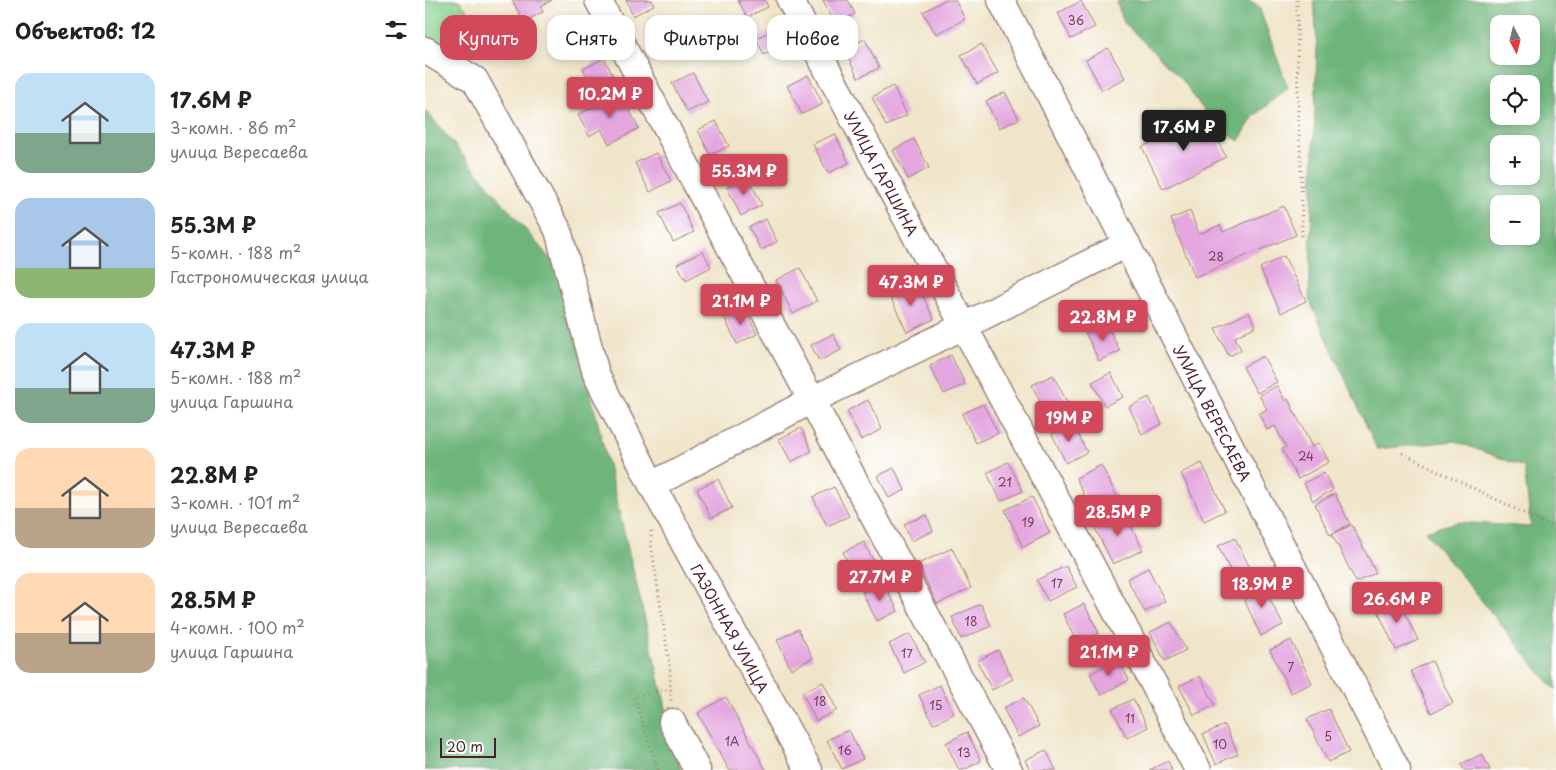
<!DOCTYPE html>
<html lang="ru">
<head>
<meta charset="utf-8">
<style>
  body { margin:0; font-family:"Playpen Sans",sans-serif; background:#f6f6f6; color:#222; height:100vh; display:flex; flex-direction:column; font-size:19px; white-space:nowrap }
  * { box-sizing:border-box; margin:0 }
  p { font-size:16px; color:#767676 }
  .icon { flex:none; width:28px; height:28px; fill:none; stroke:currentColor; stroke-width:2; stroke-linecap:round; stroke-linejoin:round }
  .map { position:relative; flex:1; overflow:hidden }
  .sheet { display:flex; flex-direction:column; background:#fff; width:425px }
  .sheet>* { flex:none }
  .top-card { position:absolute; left:15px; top:15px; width:475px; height:45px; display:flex; gap:10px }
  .needle { width:32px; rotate:173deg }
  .buttons { position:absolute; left:1065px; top:15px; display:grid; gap:10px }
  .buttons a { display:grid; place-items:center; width:50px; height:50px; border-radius:10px; background:#fff; box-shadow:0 2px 8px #0003; font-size:25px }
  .scale { position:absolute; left:15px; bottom:12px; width:56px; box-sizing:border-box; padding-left:5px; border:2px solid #4a1f2b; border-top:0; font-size:14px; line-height:18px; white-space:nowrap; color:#4a1f2b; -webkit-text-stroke:4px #fff; paint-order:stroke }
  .price { position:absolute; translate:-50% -42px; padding:0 11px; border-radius:5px; background:#d1495b; color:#fff; font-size:16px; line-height:32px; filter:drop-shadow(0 1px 2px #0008) }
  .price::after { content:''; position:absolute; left:50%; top:30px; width:15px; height:11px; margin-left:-8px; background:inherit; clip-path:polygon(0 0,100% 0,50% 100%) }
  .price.active { background:#222; color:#fff }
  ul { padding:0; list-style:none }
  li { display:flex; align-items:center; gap:15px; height:125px; padding:0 15px }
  li span { display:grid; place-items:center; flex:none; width:140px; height:100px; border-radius:15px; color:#555 }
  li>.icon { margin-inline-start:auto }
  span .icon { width:60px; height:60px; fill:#fffc; stroke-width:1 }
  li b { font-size:21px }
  h2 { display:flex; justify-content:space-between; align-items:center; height:60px; padding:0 15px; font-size:21px }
  .tag { padding:0 18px; border-radius:15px; background:#fff; box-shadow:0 2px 8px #0003; font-size:18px; line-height:45px }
  .tag.active { background:#d1495b; color:#fff }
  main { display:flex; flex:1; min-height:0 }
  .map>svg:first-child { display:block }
  .green { fill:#88d38f; stroke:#69795d }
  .forest { fill:#6eb57a; stroke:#5c6a52; fill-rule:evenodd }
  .building { fill:#e3a6df }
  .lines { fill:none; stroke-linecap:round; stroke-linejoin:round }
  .minor-casing { stroke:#9d827a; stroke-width:29 }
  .path { stroke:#9d827a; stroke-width:3; stroke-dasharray:1 4; stroke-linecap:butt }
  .minor { stroke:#fff; stroke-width:26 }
  .labels { text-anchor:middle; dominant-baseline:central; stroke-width:5; stroke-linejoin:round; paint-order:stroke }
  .number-label { font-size:12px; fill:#704158 }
  .street-label { font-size:15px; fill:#4a1f2b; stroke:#fff }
</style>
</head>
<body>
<main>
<section class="sheet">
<h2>Объектов: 12<svg class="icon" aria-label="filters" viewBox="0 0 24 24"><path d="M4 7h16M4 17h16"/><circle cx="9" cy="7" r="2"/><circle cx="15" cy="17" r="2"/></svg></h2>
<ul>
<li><span style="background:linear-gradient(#bfe0f5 60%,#7fa58c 0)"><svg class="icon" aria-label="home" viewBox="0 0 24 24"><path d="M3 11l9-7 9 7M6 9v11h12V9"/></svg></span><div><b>17.6M ₽</b><p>3-комн. · 86 m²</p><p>улица Вересаева</p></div></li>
<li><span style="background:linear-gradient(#a9c7e8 70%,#8fb573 0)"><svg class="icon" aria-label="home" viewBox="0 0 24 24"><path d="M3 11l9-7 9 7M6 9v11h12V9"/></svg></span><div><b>55.3M ₽</b><p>5-комн. · 188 m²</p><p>Гастрономическая улица</p></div></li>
<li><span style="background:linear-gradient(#bfe0f5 65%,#7fa58c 0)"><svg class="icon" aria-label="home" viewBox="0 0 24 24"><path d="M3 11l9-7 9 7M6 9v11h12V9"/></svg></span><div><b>47.3M ₽</b><p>5-комн. · 188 m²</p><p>улица Гаршина</p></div></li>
<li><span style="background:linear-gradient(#ffd9b3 60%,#b9a48a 0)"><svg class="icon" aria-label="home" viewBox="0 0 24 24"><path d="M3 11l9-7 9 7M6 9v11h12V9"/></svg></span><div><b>22.8M ₽</b><p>3-комн. · 101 m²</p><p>улица Вересаева</p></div></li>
<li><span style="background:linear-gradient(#ffd9b3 60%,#b9a48a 0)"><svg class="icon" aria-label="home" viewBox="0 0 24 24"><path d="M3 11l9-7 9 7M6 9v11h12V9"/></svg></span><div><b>28.5M ₽</b><p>4-комн. · 100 m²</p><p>улица Гаршина</p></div></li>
</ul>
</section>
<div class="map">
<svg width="1131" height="770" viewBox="0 0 1131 770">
  <rect width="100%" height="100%" fill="#fff"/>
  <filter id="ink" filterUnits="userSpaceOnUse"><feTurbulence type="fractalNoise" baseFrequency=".02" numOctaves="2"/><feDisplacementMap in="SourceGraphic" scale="10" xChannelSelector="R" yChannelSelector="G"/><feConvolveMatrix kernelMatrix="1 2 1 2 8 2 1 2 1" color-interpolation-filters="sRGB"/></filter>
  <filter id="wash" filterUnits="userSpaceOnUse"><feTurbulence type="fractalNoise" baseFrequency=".0096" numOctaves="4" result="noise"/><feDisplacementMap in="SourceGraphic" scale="20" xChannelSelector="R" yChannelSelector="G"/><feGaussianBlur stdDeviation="1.12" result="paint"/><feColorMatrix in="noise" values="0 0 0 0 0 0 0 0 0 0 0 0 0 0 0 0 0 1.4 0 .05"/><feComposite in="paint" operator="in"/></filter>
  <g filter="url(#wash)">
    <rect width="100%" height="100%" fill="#f0e5c9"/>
    <!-- green -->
    <path class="green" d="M 0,0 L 34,0 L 62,36 L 19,61 L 0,36 Z"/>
    <!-- forest -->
    <path class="forest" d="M 698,0 L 822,0 L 834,7 L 863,88 L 829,116 L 814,141 L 787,122 L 756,78 L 698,22 L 692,2 Z
      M 889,0 L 1131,0 L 1131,690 L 1117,675 L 1000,531 L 1033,522 L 1106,527 L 1099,467 L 1030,441 L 952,449 L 884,299 L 892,46 ZM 1074,24 L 1106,24 L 1106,56 L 1074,56 ZM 1074,84 L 1106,84 L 1106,116 L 1074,116 ZM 1074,144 L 1106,144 L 1106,176 L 1074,176 ZM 1074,204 L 1106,204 L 1106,236 L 1074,236 Z
      M 0,110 L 137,273 L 256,770 L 0,770 Z"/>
    <g id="blocks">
      <!-- building -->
      <path class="building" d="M 87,0 L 127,0 L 116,6 L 118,12 L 99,22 Z
        M 201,0 L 227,0 L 229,5 L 208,16 Z
        M 313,0 L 340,0 L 343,7 L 322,17 Z
        M 398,0 L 423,0 L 430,14 L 410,24 Z
        M 520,0 L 530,0 L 540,19 L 511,34 L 498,12 Z
        M 656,1 L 670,27 L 646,39 L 633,13 Z
        M 242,18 L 256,47 L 235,57 L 220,28 Z
        M 153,20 L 165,41 L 141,54 L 130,33 Z
        M 355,27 L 363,44 L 339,55 L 331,38 Z
        M 440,39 L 454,68 L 433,78 L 419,49 Z
        M 557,44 L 573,73 L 552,84 L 536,55 Z
        M 683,48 L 700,78 L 677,90 L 661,60 Z
        M 179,58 L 194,87 L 172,97 L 158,69 Z
        M 268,73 L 283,102 L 262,112 L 247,83 Z
        M 383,75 L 398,104 L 377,114 L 362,86 Z
        M 468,86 L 482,115 L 461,126 L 447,97 Z
        M 580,92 L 594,119 L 574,128 L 561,101 Z
        M 195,93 L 214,128 L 184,144 L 176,129 L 164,136 L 153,115 Z
        M 780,116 L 801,157 L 738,189 L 717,147 Z
        M 291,121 L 304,146 L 285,155 L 273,130 Z
        M 410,134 L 424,163 L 403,173 L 388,144 Z
        M 489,139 L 504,168 L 483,179 L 468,150 Z
        M 231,153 L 246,181 L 225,192 L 210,163 Z
        M 323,177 L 337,205 L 316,216 L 302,187 Z
        M 255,203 L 269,232 L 248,242 L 234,213 Z
        M 859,206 L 871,235 L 770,277 L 746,219 L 765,211 L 774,234 L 795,225 L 798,232 Z
        M 341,219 L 352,242 L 336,250 L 324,227 Z
        M 278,251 L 286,267 L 261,280 L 252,264 Z
        M 859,256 L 881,301 L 856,313 L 835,268 Z
        M 375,268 L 392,301 L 368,314 L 351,280 Z
        M 491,282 L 509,319 L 482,332 L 464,295 Z
        M 319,307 L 332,334 L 312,344 L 299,317 Z
        M 824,312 L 831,326 L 810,337 L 816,350 L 804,356 L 790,329 Z
        M 681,322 L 695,351 L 674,361 L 660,332 Z
        M 408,334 L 416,350 L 394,361 L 386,345 Z
        M 526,355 L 540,384 L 519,394 L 505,366 Z
        M 838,356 L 852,382 L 832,393 L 818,367 Z
        M 686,373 L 698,397 L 680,406 L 667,382 Z
        M 628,375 L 643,404 L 621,414 L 607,385 Z
        M 852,386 L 860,401 L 863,399 L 887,447 L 894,443 L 904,462 L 873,479 L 857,449 L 861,447 L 850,426 L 842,430 L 834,414 L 842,409 L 834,395 Z
        M 724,397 L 737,424 L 717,434 L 704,407 Z
        M 443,400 L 457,429 L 436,440 L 422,411 Z
        M 558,404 L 573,433 L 551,443 L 537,414 Z
        M 648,423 L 662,452 L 641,463 L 627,434 Z
        M 376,428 L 387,451 L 366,462 L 354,439 Z
        M 583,462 L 598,491 L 576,501 L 562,473 Z
        M 777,463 L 800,511 L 779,521 L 756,473 Z
        M 676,465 L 694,500 L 668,513 L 651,478 Z
        M 469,468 L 480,490 L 464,498 L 453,476 Z
        M 899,473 L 908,490 L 888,501 L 879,483 Z
        M 293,479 L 307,508 L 286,518 L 272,489 Z
        M 409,487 L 424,516 L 402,526 L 388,497 Z
        M 910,494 L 925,524 L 905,535 L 890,504 Z
        M 607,497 L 625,533 L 598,547 L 580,510 Z
        M 698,509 L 718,550 L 688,564 L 668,524 Z
        M 502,515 L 508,531 L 486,541 L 479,524 Z
        M 927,525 L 951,573 L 931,582 L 907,534 Z
        M 810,538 L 827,572 L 810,580 L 793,546 Z
        M 439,542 L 453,570 L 432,581 L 418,552 Z
        M 527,548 L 546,588 L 512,604 L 493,564 Z
        M 641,566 L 652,587 L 623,601 L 612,580 Z
        M 723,568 L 740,601 L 720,612 L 702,579 Z
        M 458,582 L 473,611 L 452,621 L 437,592 Z
        M 837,583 L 858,625 L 836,636 L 816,593 Z
        M 972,597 L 993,640 L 971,650 L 951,607 Z
        M 556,604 L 566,626 L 536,639 L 527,617 Z
        M 659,604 L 674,633 L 652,643 L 638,614 Z
        M 746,622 L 761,650 L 740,661 L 725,632 Z
        M 373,629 L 388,658 L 366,669 L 352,640 Z
        M 485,634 L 500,662 L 479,673 L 464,644 Z
        M 866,640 L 887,683 L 866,693 L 845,650 Z
        M 573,650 L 588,679 L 567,690 L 552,661 Z
        M 693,659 L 704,680 L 676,695 L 665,674 Z
        M 1007,661 L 1028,703 L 1006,713 L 986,671 Z
        M 775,676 L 790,705 L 769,715 L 754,686 Z
        M 398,682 L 412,710 L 391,721 L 377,692 Z
        M 515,685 L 529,714 L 508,724 L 494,695 Z
        M 301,697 L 341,770 L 304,770 L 273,713 Z
        M 599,698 L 614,726 L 593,737 L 578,708 Z
        M 708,699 L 723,727 L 702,738 L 687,709 Z
        M 904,709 L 924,752 L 903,762 L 882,719 Z
        M 800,725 L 813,754 L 791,764 L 778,734 Z
        M 424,730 L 438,759 L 417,769 L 402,740 Z
        M 542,732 L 556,761 L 539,770 L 534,770 L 521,743 Z
        M 621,750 L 631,770 L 605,770 L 600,760 Z
        M 1057,754 L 1065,770 L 1039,770 L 1036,764 Z
        M 743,761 L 747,770 L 724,770 Z"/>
    </g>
  </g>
  <g filter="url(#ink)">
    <use href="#blocks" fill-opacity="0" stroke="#9d827a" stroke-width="1"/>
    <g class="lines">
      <defs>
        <g id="minor">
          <path d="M 173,0 L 584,770"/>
          <path id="s1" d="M 365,0 L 704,636 L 773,770"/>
          <path id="s2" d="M 576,0 L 972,770"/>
          <path id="s3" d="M 0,50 L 50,80 L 133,230 L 171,374 L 227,485 L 384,770"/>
          <path d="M 227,485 L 387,400 L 539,326 L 702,244"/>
          <path d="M 247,722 L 272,770"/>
        </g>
      </defs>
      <!-- minor casing -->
      <use href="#minor" class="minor-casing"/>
      <!-- path -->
      <path class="path" d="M 872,0 L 873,115 L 876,168 L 877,239
        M 977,453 L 1131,529
        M 226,531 L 226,543 L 245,668 L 246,701
        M 233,770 L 209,696 L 246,689"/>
      <!-- minor -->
      <use href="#minor" class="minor"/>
    </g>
  </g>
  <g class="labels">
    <!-- number labels -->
    <g class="number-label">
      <text x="651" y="20">36</text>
      <text x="791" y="256">28</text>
      <text x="881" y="456">24</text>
      <text x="580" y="482">21</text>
      <text x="603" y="522">19</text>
      <text x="632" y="583">17</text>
      <text x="546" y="621">18</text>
      <text x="482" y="653">17</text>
      <text x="866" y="667">7</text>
      <text x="395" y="701">18</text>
      <text x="511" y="705">15</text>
      <text x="705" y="718">11</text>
      <text x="903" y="736">5</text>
      <text x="307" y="741">1А</text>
      <text x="795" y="744">10</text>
      <text x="420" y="750">16</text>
      <text x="539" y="752">13</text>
    </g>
    <!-- street labels -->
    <g class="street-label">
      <text stroke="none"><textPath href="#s1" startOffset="196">УЛИЦА ГАРШИНА</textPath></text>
      <text stroke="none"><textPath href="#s2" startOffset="464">УЛИЦА ВЕРЕСАЕВА</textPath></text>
      <text stroke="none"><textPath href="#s3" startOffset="666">ГАЗОННАЯ УЛИЦА</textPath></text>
    </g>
  </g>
</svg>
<div class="buttons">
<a><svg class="needle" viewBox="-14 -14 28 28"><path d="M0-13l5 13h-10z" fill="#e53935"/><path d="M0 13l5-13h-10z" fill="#767676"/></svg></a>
<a><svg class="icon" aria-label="locate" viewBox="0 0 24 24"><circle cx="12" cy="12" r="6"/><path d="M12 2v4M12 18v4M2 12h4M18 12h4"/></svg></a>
<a>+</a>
<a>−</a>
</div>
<div class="scale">20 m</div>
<b class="price" style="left:185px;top:119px">10.2M ₽</b>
<b class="price active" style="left:759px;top:152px">17.6M ₽</b>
<b class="price" style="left:319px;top:196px">55.3M ₽</b>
<b class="price" style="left:486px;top:307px">47.3M ₽</b>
<b class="price" style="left:316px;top:326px">21.1M ₽</b>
<b class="price" style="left:678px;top:342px">22.8M ₽</b>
<b class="price" style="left:644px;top:443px">19M ₽</b>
<b class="price" style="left:693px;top:537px">28.5M ₽</b>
<b class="price" style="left:455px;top:602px">27.7M ₽</b>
<b class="price" style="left:837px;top:609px">18.9M ₽</b>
<b class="price" style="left:972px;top:624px">26.6M ₽</b>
<b class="price" style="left:684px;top:677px">21.1M ₽</b>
<div class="top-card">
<a class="tag active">Купить</a>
<a class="tag">Снять</a>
<a class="tag">Фильтры</a>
<a class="tag">Новое</a>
</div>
</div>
</main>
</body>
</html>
